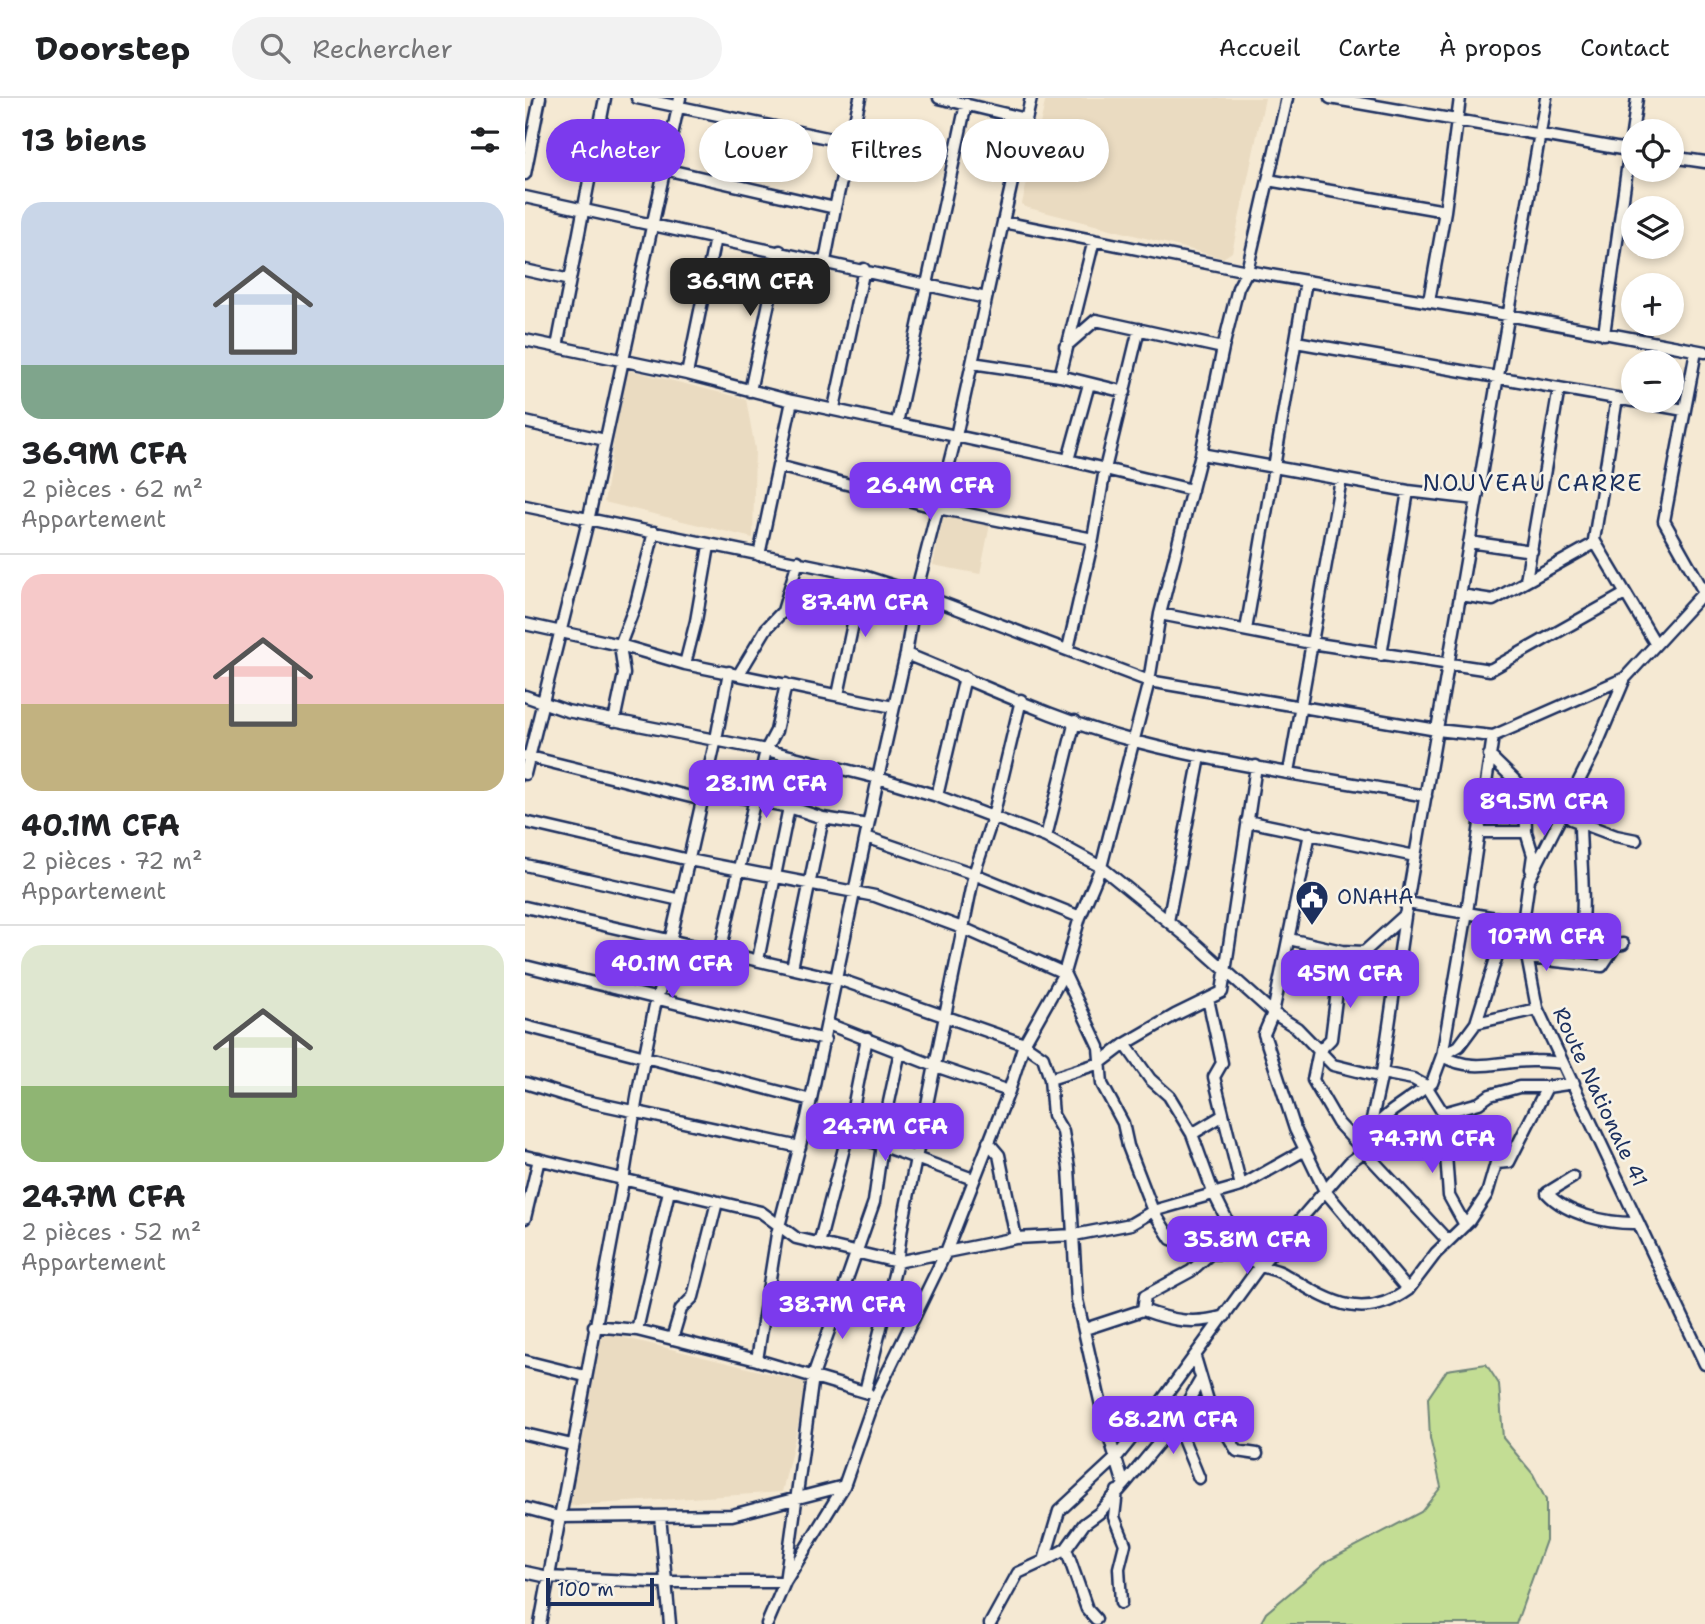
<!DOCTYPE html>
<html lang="fr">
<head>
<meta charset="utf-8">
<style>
  body { margin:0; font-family:"Shantell Sans",sans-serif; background:#f2f2f2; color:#202124; height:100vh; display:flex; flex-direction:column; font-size:26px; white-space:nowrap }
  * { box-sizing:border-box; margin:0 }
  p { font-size:23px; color:#757577 }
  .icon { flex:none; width:38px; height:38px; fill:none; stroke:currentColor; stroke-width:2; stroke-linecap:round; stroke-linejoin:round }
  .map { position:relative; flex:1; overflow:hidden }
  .drawer { display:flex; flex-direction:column; background:#fff; width:525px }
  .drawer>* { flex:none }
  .top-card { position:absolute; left:21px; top:21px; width:665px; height:63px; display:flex; gap:14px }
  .fabs { position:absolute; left:1096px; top:21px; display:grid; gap:14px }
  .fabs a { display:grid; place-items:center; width:63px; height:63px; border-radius:50%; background:#fff; box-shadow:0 4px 10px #0003; font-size:35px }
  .scale { position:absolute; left:21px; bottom:18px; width:108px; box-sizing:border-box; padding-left:7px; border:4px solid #1b2f5e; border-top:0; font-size:19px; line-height:24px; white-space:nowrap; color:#1b2f5e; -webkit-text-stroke:5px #f7f3e8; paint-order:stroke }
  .price { position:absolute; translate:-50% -60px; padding:0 16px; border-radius:14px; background:#7c3aed; color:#fff; font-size:23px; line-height:46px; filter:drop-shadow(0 2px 4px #0008) }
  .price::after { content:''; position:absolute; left:50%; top:42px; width:21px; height:16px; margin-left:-10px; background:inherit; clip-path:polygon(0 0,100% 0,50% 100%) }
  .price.on { background:#222; color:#fff }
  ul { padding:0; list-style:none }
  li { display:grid; align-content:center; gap:14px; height:371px; padding:0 21px }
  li+li { border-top:2px solid #e0e0e0 }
  li span { display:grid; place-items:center; height:217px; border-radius:21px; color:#555 }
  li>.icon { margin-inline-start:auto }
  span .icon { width:126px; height:126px; fill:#fffc; stroke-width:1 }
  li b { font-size:30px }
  h2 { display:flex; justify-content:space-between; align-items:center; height:84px; padding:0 21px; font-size:30px }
  .tag { padding:0 24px; border-radius:32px; background:#fff; box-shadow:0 4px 10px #0003; font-size:24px; line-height:63px }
  .tag.on { background:#7c3aed; color:#fff }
  header { display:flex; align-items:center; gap:42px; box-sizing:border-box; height:98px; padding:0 35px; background:#fff; border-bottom:2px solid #e0e0e0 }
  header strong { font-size:33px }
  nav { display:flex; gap:38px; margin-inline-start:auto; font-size:24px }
  .search { width:490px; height:63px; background:#f2f2f2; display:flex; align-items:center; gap:18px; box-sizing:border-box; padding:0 24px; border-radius:38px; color:#757577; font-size:26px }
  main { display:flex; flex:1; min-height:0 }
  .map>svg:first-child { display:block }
  .built { fill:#eadbc1 }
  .green { fill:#c3dd94; stroke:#6f8679; stroke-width:2 }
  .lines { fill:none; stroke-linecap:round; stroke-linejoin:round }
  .minor-casing { stroke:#1b2f5e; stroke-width:15 }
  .minor { stroke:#f7f3e8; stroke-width:10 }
  .labels { text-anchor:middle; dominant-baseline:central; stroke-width:5; stroke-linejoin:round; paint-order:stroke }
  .poi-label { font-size:21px; fill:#1b2f5e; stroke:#f7f3e8; text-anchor:start }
  .street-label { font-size:21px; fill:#1b2f5e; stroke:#f7f3e8 }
  .neighbourhood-label { font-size:23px; letter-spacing:2px; fill:#1b2f5e; stroke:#f7f3e8 }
</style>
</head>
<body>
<header>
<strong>Doorstep</strong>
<div class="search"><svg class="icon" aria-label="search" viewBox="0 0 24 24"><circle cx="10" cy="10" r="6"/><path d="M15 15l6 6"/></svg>Rechercher</div>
<nav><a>Accueil</a><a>Carte</a><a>À propos</a><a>Contact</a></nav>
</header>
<main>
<section class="drawer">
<h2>13 biens<svg class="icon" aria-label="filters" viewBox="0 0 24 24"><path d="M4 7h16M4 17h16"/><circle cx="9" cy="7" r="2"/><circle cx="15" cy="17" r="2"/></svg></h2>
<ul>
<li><span style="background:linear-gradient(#c9d6e8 75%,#7fa58c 0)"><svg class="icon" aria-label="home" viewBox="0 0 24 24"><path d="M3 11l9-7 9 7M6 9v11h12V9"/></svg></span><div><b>36.9M CFA</b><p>2 pièces · 62 m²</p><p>Appartement</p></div></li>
<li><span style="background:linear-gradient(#f6c9c9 60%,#c2b280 0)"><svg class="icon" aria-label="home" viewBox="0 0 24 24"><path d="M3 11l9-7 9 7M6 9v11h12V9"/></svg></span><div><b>40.1M CFA</b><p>2 pièces · 72 m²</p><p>Appartement</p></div></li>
<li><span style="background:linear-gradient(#dfe7d0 65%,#8fb573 0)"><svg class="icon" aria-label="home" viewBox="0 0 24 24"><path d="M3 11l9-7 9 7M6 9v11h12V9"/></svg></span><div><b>24.7M CFA</b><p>2 pièces · 52 m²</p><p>Appartement</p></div></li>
</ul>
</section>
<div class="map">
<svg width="1180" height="1526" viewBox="0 0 1180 1526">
  <rect width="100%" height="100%" fill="#f5e9d3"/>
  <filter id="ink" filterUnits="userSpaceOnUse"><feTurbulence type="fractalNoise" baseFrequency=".0143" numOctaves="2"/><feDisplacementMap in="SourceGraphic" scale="14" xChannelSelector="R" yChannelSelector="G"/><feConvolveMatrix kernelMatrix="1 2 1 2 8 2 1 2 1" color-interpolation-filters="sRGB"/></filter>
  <g filter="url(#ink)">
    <!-- built -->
    <path class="built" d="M 521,0 L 740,0 L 707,154 L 698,160 L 500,109 L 497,106 Z
      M 100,271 L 221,301 L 230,351 L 228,440 L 79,404 Z
      M 418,418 L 465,426 L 455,476 L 408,467 Z
      M 81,1235 L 283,1285 L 257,1394 L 40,1408 L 42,1342 L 56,1259 L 68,1239 Z"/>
    <!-- green -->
    <path class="green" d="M 961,1266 L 974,1286 L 978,1340 L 1008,1376 L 1021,1402 L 1021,1442 L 991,1526 L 735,1526 L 741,1515 L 804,1462 L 896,1414 L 916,1389 L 905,1340 L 903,1300 L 922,1272 Z"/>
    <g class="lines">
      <defs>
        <path id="minor" d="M 112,0 L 326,45
          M 414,0 L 501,21
          M 506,0 L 478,124 L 722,173 L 983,217 L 1180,254
          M 805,0 L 1108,53
          M 1146,59 L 1180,64
          M 139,71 L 310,110 L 300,163
          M 0,76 L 15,0
          M 743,82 L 920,113
          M 0,99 L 461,200
          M 310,110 L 335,0
          M 0,172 L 45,182
          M 904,203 L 920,113 L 935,0
          M 1079,236 L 1112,0
          M 0,242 L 162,276 L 267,303 L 543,362 L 667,392
          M 771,244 L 1108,303
          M 32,249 L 80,0
          M 540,249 L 571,222 L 698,250
          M 1171,253 L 1139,423 L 1179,494
          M 447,265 L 535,278 L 600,294
          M 162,276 L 190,140
          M 535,278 L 569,142
          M 225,293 L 255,153
          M 1092,300 L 1069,442 L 1130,545
          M 1109,303 L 1159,312
          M 309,310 L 339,171
          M 0,324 L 80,342
          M 372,325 L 441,6
          M 676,356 L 883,393 L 951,401
          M 543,362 L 564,286
          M 253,368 L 413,410 L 568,441
          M 0,408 L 338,478 L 391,495 L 624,583 L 912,632 L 968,638 L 1100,580
          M 944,444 L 1007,453
          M 234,457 L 267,303
          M 1001,482 L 1034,290
          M 1180,493 L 1100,580 L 1070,651 L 1004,782 L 997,832 L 1012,910 L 1180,1266
          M 936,497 L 968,502 L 1070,445
          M 635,516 L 786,545 L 965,572 L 1100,496
          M 0,526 L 95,547 L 160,566 L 368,609
          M 721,532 L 781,183
          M 543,551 L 568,441 L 580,371 L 614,231
          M 381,556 C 456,586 531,623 609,643 C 705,668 804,681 901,698
          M 856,557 L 883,393
          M 160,566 L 171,523 L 184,448
          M 214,576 L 241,531 L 258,513 L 273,463
          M 313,597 L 338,478
          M 0,598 L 42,613 L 241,652 L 353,680 L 412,698 L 521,739 L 576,769 L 672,847 L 748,915 L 772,930 L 808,967 L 856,979
          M 89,623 L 99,576 L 95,547 L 111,505 L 129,434
          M 964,657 L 1010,702 L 1038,712 L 1046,721 L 1091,738 L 1111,742
          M 1,658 L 178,702
          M 764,674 L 816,381
          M 0,676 L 63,423 L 155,0
          M 1000,694 L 1001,734 L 1008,757 L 1006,771
          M 412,698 L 440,579
          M 215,699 L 264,709 L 298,720 L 343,727
          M 722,723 L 890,758
          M 0,724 L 164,762 L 350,798 L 440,831 L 539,875 L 574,949 L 577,986 L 598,1025 L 603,1048 L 628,1113 L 646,1141 L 686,1155
          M 954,734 L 1001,734
          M 785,735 L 748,915 L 739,936 L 770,1031 L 800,1093 L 883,1192 L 911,1155 L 944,1123 L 962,1096 L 971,1065 L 984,1064 L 1022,989
          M 341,739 L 449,776 L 555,819
          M 521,739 L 550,623
          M 0,767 L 155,802
          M 882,805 L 989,823
          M 0,809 L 313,881 L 499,946 L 518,959 L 525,981 L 528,1017 L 538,1034 L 544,1070 L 552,1202 L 580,1325 L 599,1387
          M 643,823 L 675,659
          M 997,832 L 1042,830 L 1057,823 C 1060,789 1055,757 1055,724
          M 764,841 L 817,853 L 839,854 L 880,817
          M 817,853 L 806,941 L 794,953 L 788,982 L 813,1025 L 923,1143
          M 195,854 L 241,652 L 251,633 L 261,586
          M 1003,860 L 1077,868 L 1091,847 L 1098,846
          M 233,862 L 264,709
          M 0,868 L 300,942
          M 267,870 L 298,720
          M 683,901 L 697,965 L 689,979 L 716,1088
          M 951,925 L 1012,911
          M 303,926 L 410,968 L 484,993
          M 0,928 L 286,1002
          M 600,946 L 625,981 L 644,998 L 667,1036 L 688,1094 L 720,1158
          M 917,958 L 934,948 L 951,925 L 983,822
          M 917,958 C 952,976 973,962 1010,963 C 1019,963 1029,964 1038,965
          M 857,975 L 888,981 L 901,988 L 918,1015 L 954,1005 L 965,997 L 994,989 L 1022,989 L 1049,985
          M 525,981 L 575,965 L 600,946 L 650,917 L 697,894 L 731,668
          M 0,985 L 56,1002 L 275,1049
          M 918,1015 L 924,1098 L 940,1127
          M 282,1020 L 448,1081
          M 845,1032 L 867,1013 L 907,985 L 917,958 L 942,814 L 968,638
          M 667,1036 L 697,1018
          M 463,1044 L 474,1057 L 491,1140
          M 0,1058 L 236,1114 L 271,1140 L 372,1164 L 491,1140 L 549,1137 L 606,1126 L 628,1113 L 716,1088 L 780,1052
          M 1048,1079 L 1022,1095 C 1042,1117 1084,1126 1113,1125
          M 0,1120 L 14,1061
          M 294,1146 L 323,1035 L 342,940
          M 618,1212 C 648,1223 669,1227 700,1218
          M 69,1228 L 112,1232 L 232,1262 L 343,1295
          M 560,1231 L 618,1212 L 620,1198 L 666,1173 L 686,1155 C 696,1156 709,1155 719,1158 C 724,1159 728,1164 733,1166 C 741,1171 751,1171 759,1176 C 802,1201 835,1226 883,1192
          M 112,1232 L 144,1093
          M 147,1241 L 156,1211 L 168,1199 L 192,1104
          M 670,1259 L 684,1306 L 712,1353 L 732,1356
          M 232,1262 L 252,1136 L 282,1020 L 353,680 L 381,556 L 391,495 L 431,338 L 478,124
          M 0,1263 L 60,1278
          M 340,1294 L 372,1164 L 377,1129 L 449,776 L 468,719 L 496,602
          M 651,1324 L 674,1380
          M 0,1336 L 47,1347
          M 592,1393 L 589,1419 L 600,1446 L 594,1470 L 596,1505
          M 0,1410 L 34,1419 L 207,1417 L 319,1388
          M 135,1418 L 145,1526
          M 541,1451 L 562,1511 L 571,1521
          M 519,1463 L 541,1451 L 559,1426 L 574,1415 L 599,1387 L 651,1324 L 676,1281
          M 0,1474 L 23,1479 L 126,1484 L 260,1484 L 319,1388 L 350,1300 L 421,1154 L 484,993 L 499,946 L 539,875 L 555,819 L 576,769 L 624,583 L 635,516 L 676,356 L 698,250 L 713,190 L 722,173 L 762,0
          M 15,1526 L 98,1083 C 107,1025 117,969 129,912 C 134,887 146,870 145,844 L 191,641 L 204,574
          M 242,1526 L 260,1484 L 288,1278 L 349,1104 L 361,1018 L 375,953
          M 465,1526 L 493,1475 L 519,1463 L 534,1413 L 590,1361 L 636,1304 L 735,1168 L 825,1064 L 840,1053 L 857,975 L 882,805 L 1021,0"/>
      </defs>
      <!-- minor casing -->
      <use href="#minor" class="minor-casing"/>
      <!-- minor -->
      <use href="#minor" class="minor"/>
    </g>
  </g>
  <!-- icons -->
  <defs>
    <symbol id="civic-pin" viewBox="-11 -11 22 30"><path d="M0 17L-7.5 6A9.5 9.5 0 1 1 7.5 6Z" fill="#1b2f5e" stroke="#f7f3e8"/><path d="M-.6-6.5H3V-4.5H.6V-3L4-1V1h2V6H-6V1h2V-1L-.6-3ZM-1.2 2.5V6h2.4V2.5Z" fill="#fff"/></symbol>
  </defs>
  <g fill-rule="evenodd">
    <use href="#civic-pin" x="768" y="780" width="38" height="52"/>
  </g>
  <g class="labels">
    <!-- poi labels -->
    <g class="poi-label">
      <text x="812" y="799">ONAHA</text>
    </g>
    <!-- street labels -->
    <g class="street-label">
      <text transform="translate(1075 999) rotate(65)">Route Nationale 41</text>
    </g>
    <!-- neighbourhood labels -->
    <g class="neighbourhood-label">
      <text x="1008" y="385">NOUVEAU CARRE</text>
    </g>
  </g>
</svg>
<div class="fabs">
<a><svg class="icon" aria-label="locate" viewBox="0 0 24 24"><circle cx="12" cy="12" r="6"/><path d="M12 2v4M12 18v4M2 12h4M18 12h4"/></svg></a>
<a><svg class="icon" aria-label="layers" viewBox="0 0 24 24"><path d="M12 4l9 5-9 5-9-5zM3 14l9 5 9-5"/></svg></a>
<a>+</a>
<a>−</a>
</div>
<div class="scale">100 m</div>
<b class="price on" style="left:225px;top:220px">36.9M CFA</b>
<b class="price" style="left:405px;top:424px">26.4M CFA</b>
<b class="price" style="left:340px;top:541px">87.4M CFA</b>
<b class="price" style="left:241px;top:722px">28.1M CFA</b>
<b class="price" style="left:1019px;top:740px">89.5M CFA</b>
<b class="price" style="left:1021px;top:875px">107M CFA</b>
<b class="price" style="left:147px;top:902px">40.1M CFA</b>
<b class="price" style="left:825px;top:912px">45M CFA</b>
<b class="price" style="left:360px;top:1065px">24.7M CFA</b>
<b class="price" style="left:907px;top:1077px">74.7M CFA</b>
<b class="price" style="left:722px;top:1178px">35.8M CFA</b>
<b class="price" style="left:317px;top:1243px">38.7M CFA</b>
<b class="price" style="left:648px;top:1358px">68.2M CFA</b>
<div class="top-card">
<a class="tag on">Acheter</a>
<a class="tag">Louer</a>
<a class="tag">Filtres</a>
<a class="tag">Nouveau</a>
</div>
</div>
</main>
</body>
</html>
